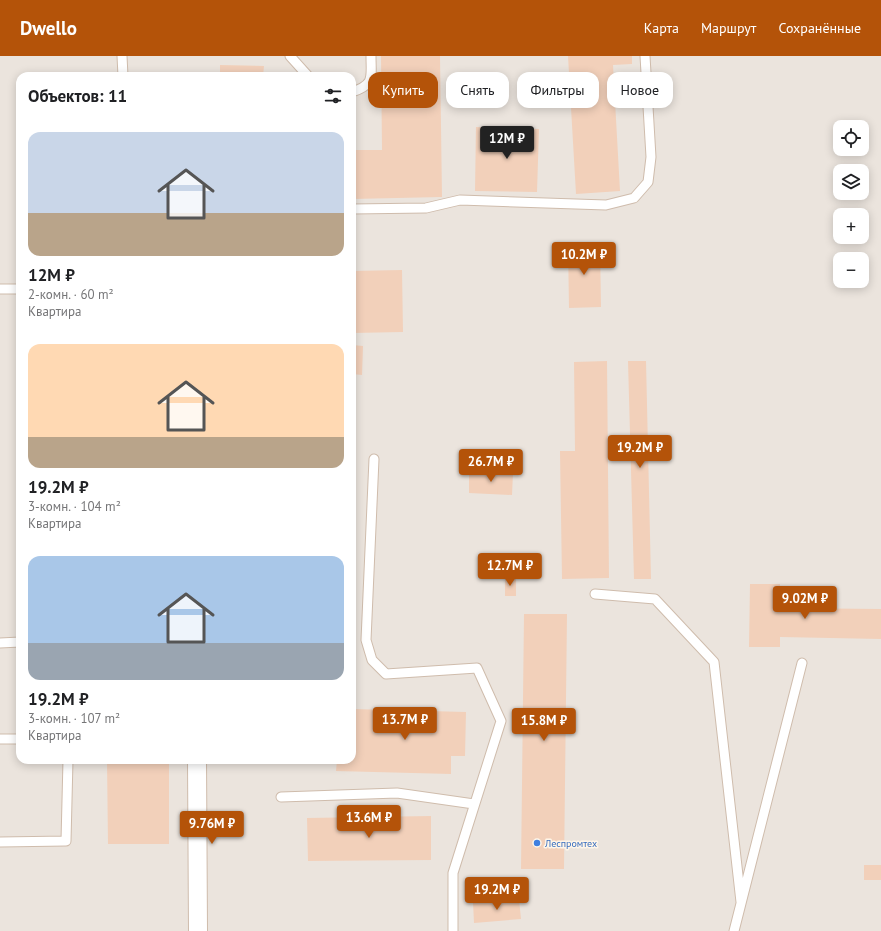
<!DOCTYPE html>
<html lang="ru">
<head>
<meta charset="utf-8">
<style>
  body { margin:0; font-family:"PT Sans",sans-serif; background:#f2f2f2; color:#202124; height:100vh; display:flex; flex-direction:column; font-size:15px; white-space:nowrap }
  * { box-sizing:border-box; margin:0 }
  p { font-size:13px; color:#757577 }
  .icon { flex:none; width:22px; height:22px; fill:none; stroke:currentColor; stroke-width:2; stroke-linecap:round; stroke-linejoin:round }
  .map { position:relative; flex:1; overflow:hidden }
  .drawer { position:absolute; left:16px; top:16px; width:340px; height:692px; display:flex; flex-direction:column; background:#fff; border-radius:12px; box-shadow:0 2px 10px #0003 }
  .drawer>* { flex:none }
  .top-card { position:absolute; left:368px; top:16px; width:380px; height:36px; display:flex; gap:8px }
  .buttons { position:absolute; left:833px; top:64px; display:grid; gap:8px }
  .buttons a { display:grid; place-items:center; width:36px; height:36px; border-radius:8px; background:#fff; box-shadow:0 2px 10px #0003; font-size:20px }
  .price { position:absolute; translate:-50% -34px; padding:0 9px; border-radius:4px; background:#b45309; color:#fff; font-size:13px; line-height:26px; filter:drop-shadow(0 1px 2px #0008) }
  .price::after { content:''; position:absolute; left:50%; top:24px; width:12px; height:9px; margin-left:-6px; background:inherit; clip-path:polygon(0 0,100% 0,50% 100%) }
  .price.active { background:#222; color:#fff }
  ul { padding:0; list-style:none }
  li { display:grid; align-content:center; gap:8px; height:212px; padding:0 12px }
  li span { display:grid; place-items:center; height:124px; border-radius:12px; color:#555 }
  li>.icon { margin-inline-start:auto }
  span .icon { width:72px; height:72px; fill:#fffc; stroke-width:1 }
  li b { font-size:17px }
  h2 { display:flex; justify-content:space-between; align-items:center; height:48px; padding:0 12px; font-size:17px }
  .chip { padding:0 14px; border-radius:12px; background:#fff; box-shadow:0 2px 10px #0003; font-size:14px; line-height:36px }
  .chip.active { background:#b45309; color:#fff }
  header { display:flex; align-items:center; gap:24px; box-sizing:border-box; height:56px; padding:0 20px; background:#b45309; color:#fff }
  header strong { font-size:19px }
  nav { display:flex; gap:22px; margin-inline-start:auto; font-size:14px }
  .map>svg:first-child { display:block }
  .industrial { fill:#ebe4dd; fill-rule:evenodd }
  .building { fill:#f2d0ba }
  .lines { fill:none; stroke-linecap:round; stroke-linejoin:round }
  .lane-casing { stroke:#cfbcac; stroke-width:11 }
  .street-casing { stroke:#cfbcac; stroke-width:20 }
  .lane { stroke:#fff; stroke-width:9 }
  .street { stroke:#fff; stroke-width:18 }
  .shop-dot { fill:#3f7fe0; stroke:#fff6e9; stroke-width:1.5 }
  .labels { text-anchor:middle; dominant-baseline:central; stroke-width:3; stroke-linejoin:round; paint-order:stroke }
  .shop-label { font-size:10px; fill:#366cbe; stroke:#fff6e9; text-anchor:start }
</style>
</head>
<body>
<header>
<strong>Dwello</strong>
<nav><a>Карта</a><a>Маршрут</a><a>Сохранённые</a></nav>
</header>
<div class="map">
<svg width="881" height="875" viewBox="0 0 881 875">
  <rect width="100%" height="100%" fill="#fcf2e2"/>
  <!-- industrial -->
  <path class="industrial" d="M 0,0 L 881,0 L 881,875 L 0,875 ZM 20,20 L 352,20 L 352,704 L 20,704 ZM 840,71 L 862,71 L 862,93 L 840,93 ZM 840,115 L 862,115 L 862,137 L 840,137 ZM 840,159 L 862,159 L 862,181 L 840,181 ZM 840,203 L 862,203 L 862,225 L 840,225 Z"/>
  <!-- building -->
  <path class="building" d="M 381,0 L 440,0 L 442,141 L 352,143 L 352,94 L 382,94 Z
    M 568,0 L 632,0 L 632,8 L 613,9 L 620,135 L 576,138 Z
    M 220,9 L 264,10 L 263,20 L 220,20 Z
    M 476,71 L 539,73 L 537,136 L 475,135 Z
    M 600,188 L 601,251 L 569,252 L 568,189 Z
    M 402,214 L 403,276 L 352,277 L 352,215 Z
    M 352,289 L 363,290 L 362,319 L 352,318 Z
    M 607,305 L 609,522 L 562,523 L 560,395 L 575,395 L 574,306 Z
    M 628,305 L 646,305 L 651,523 L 634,523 Z
    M 469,416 L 513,417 L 512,439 L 469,437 Z
    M 505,522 L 516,522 L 516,540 L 505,540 Z
    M 750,528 L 780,528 L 780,552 L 881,553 L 881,583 L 780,581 L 780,591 L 749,591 Z
    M 524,558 L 567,558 L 564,813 L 521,813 Z
    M 352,653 L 466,656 L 465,700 L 451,700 L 451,718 L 336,715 L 337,704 L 352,704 Z
    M 107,704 L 169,704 L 169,788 L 108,788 Z
    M 431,760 L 431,804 L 308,805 L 307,762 Z
    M 864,809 L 881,809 L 881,824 L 864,824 Z
    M 519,843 L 521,863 L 474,867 L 473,846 Z"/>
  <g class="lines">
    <defs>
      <path id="lane" d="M 122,0 L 123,20
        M 290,0 L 308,20
        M 352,36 C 375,28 371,22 371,0
        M 352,153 L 426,152 L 460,144 L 606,149 L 634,142 L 648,126 L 651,101 L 645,0
        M 0,233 L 20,233
        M 374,403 L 366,584 L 372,604 L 386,618 L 477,612 L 501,665 L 453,817 L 453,875
        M 595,538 L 655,543 L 714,606 L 741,846
        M 0,587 L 20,586
        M 0,683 L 20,683
        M 281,741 L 397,737 L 474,748
        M 0,786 L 66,785 L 68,704
        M 734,875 L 802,607"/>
      <path id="street" d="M 197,704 L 198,875"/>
    </defs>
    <!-- lane casing -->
    <use href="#lane" class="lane-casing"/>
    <!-- street casing -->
    <use href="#street" class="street-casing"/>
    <!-- lane -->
    <use href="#lane" class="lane"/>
    <!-- street -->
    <use href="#street" class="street"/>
  </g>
  <!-- markers -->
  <circle class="shop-dot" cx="537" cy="787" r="4"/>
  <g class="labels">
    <!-- shop labels -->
    <g class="shop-label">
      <text x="545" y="787">Леспромтех</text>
    </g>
  </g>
</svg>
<div class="buttons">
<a><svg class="icon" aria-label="locate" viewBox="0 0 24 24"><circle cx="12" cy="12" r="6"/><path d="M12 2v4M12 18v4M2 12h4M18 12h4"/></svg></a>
<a><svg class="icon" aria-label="layers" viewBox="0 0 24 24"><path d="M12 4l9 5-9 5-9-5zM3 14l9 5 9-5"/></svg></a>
<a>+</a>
<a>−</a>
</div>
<b class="price active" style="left:507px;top:104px">12M ₽</b>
<b class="price" style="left:584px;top:220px">10.2M ₽</b>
<b class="price" style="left:640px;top:413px">19.2M ₽</b>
<b class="price" style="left:491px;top:427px">26.7M ₽</b>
<b class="price" style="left:510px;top:531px">12.7M ₽</b>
<b class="price" style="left:805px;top:564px">9.02M ₽</b>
<b class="price" style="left:405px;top:685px">13.7M ₽</b>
<b class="price" style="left:544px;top:686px">15.8M ₽</b>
<b class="price" style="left:369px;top:783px">13.6M ₽</b>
<b class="price" style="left:212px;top:789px">9.76M ₽</b>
<b class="price" style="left:497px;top:855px">19.2M ₽</b>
<div class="top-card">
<a class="chip active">Купить</a>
<a class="chip">Снять</a>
<a class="chip">Фильтры</a>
<a class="chip">Новое</a>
</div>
<section class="drawer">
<h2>Объектов: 11<svg class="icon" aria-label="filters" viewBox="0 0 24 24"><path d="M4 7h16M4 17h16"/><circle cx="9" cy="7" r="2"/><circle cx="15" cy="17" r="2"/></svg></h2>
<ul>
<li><span style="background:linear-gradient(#c9d6e8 65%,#b9a48a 0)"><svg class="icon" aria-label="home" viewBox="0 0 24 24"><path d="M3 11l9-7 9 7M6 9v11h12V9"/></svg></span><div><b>12M ₽</b><p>2-комн. · 60 m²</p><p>Квартира</p></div></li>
<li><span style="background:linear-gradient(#ffd9b3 75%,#b9a48a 0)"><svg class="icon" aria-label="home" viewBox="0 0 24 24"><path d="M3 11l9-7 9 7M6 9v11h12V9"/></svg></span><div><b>19.2M ₽</b><p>3-комн. · 104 m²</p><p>Квартира</p></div></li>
<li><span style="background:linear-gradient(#a9c7e8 70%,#9aa5b1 0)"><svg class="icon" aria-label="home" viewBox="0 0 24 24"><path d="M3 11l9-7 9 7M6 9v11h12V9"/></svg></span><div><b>19.2M ₽</b><p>3-комн. · 107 m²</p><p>Квартира</p></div></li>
</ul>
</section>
</div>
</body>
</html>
